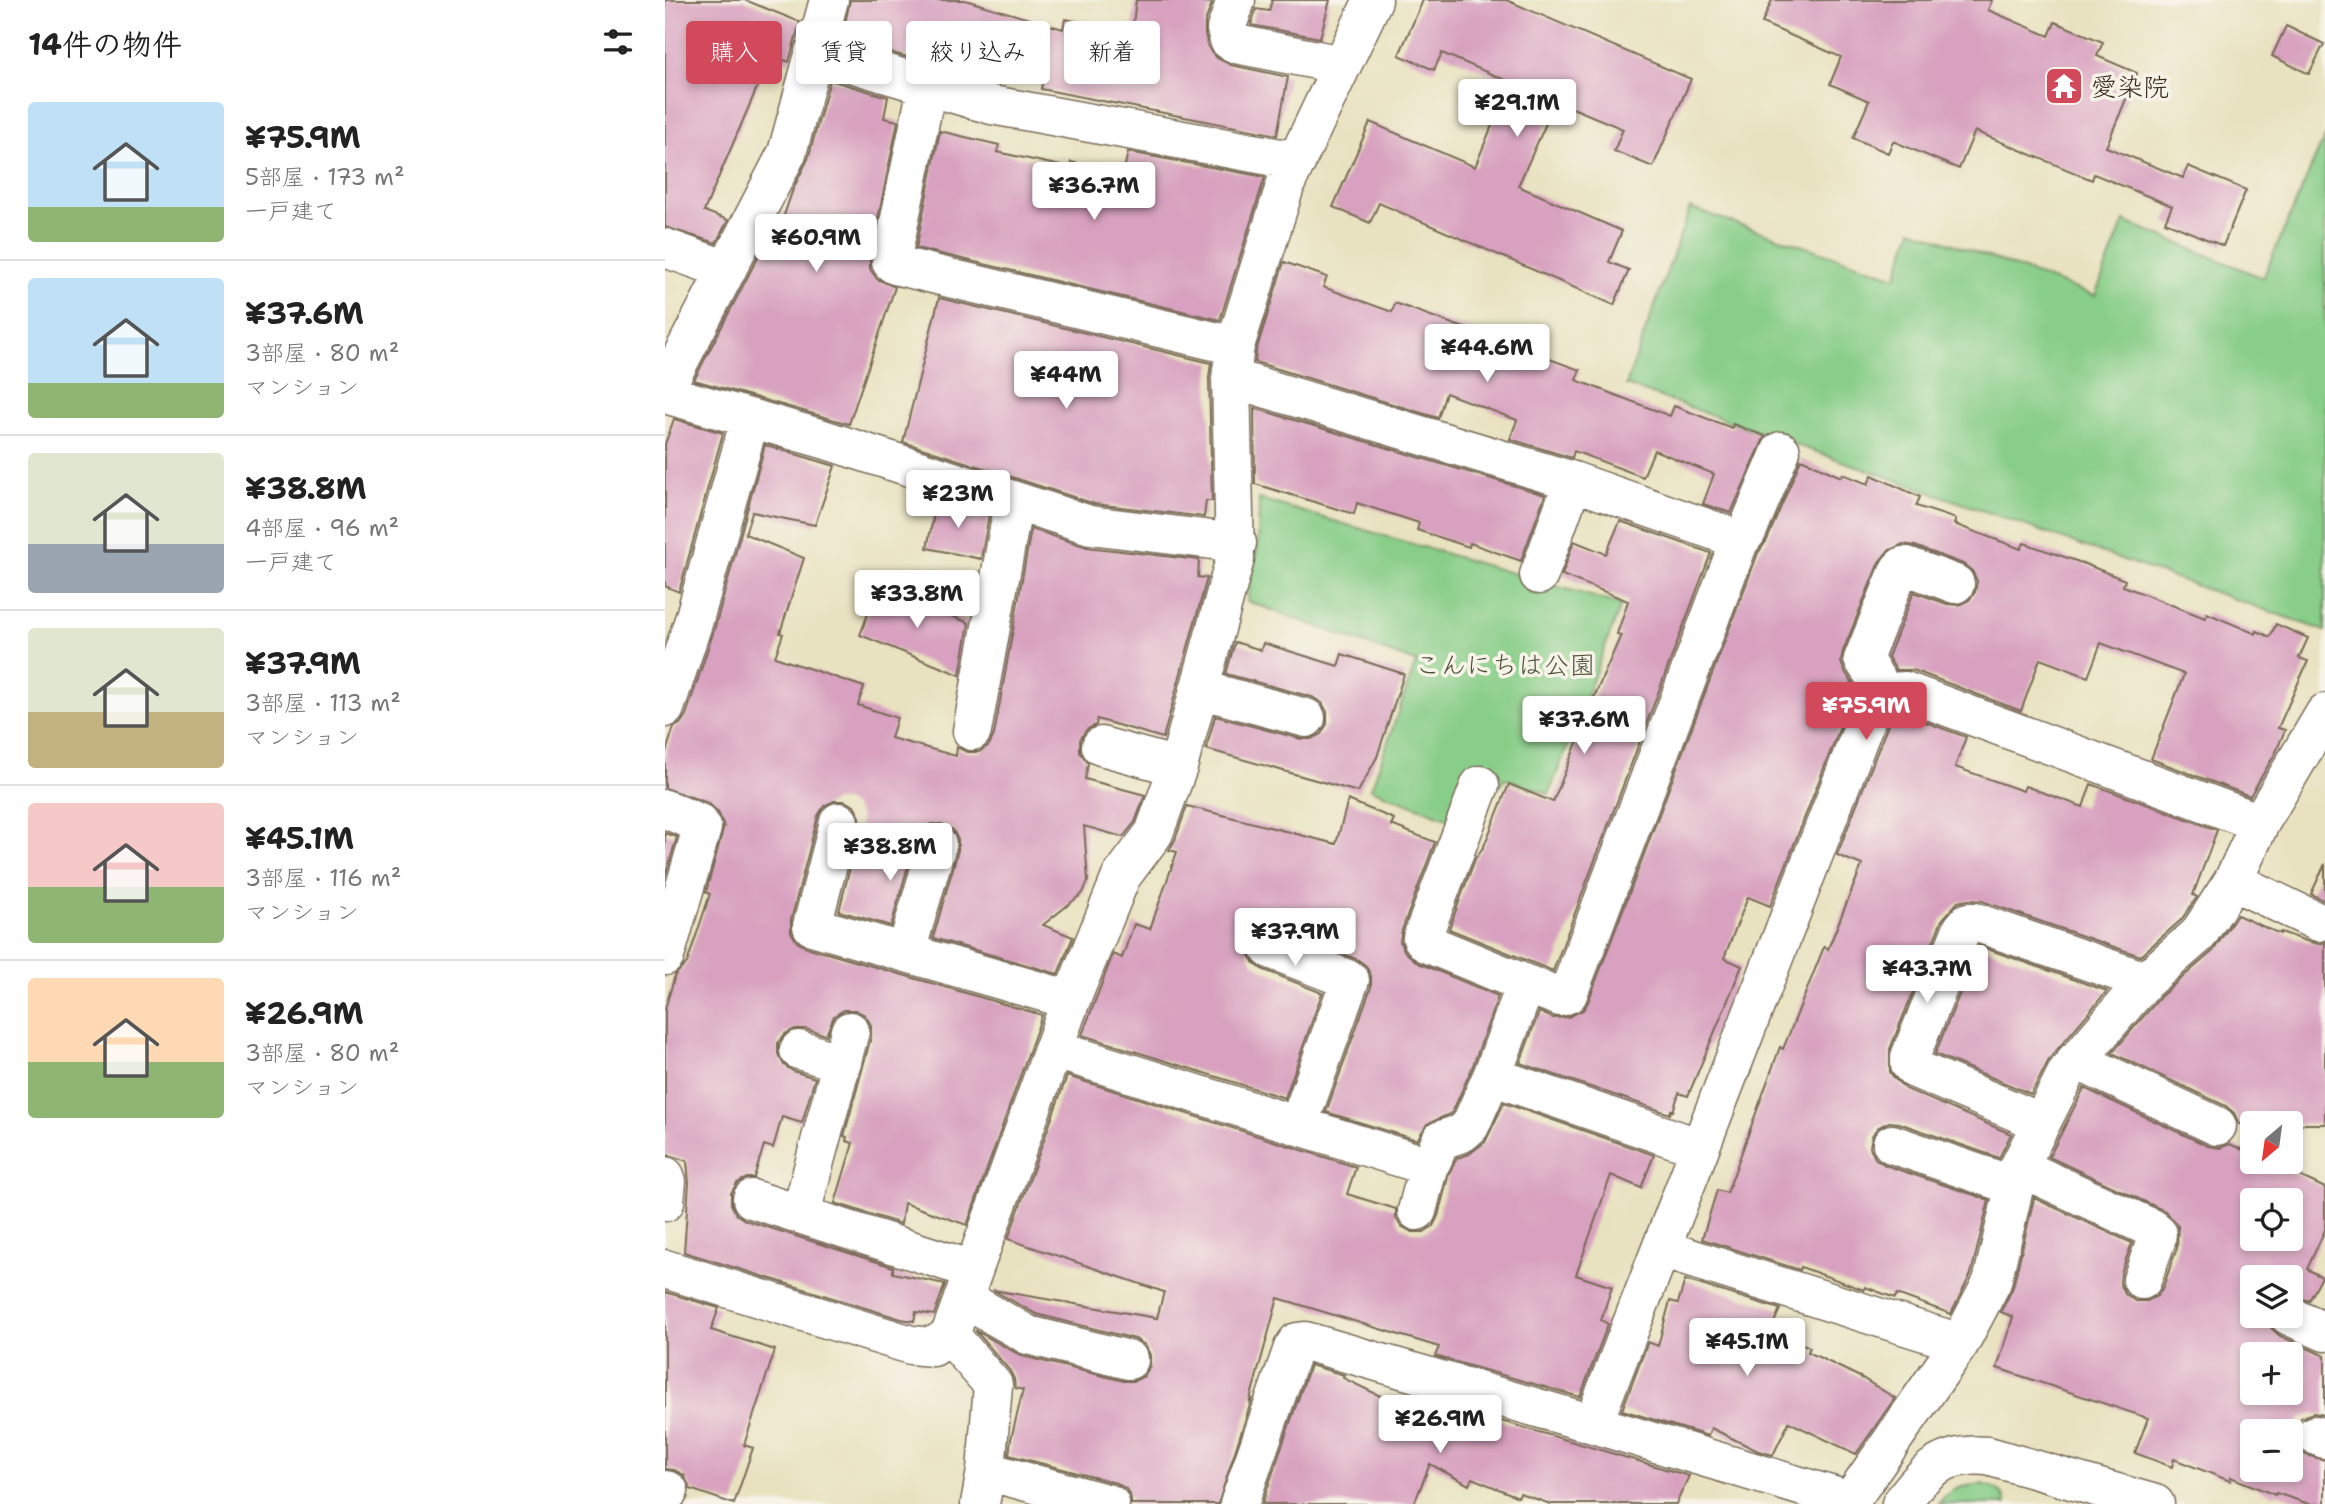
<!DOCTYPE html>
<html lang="ja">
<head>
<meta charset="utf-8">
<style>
  body { margin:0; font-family:"Shantell Sans","Klee One",sans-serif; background:#f6f6f6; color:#222; height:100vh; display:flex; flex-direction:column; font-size:26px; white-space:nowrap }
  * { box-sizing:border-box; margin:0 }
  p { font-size:23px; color:#767676 }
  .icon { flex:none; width:38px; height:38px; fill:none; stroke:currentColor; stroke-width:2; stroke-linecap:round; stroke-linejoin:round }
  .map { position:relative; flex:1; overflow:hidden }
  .panel { display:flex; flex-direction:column; background:#fff; width:665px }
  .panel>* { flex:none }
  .banner { position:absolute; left:21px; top:21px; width:665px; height:63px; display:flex; gap:14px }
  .needle { width:46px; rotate:209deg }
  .fabs { position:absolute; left:1575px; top:1111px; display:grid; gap:14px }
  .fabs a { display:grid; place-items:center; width:63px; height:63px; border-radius:7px; background:#fff; box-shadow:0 4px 10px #0003; font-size:35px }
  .price { position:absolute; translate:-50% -60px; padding:0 16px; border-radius:7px; background:#fff; color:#222; font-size:23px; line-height:46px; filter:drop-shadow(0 2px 4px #0008) }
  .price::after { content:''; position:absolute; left:50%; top:42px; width:21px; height:16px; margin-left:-10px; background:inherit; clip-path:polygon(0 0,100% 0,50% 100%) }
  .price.selected { background:#d1495b; color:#fff }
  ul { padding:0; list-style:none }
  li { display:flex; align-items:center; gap:21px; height:175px; padding:0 28px }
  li+li { border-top:2px solid #e0e0e0 }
  li span { display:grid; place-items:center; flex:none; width:196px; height:140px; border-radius:7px; color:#555 }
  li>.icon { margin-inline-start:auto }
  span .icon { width:84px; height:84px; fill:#fffc; stroke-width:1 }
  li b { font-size:30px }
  h2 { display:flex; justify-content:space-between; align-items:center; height:84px; padding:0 28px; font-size:30px }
  .chip { padding:0 24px; border-radius:7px; background:#fff; box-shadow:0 4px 10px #0003; font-size:24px; line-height:63px }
  .chip.selected { background:#d1495b; color:#fff }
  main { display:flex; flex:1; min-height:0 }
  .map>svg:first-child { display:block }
  .green { fill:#88ce88; stroke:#627c53; stroke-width:2 }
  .building { fill:#d8a1bf; fill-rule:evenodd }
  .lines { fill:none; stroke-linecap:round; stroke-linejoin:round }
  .minor-casing { stroke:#786a57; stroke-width:41 }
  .minor { stroke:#fff; stroke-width:38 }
  .labels { text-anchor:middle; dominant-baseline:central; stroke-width:7; stroke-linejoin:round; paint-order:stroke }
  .poi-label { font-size:26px; fill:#3b2a1e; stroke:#f7f3e8; text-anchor:start }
  .park-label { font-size:26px; fill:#4e5338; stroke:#f7f3e8 }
</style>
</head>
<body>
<main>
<section class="panel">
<h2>14件の物件<svg class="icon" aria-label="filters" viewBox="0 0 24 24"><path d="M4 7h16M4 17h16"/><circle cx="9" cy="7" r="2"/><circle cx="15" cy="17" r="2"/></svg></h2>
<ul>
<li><span style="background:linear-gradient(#bfe0f5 75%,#8fb573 0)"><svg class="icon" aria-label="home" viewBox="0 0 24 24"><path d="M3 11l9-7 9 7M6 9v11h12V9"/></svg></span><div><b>¥75.9M</b><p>5部屋 · 173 m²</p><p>一戸建て</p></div></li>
<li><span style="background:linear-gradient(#bfe0f5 75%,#8fb573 0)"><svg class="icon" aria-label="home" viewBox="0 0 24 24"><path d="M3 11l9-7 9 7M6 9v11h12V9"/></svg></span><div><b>¥37.6M</b><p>3部屋 · 80 m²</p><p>マンション</p></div></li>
<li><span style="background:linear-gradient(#dfe7d0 65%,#9aa5b1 0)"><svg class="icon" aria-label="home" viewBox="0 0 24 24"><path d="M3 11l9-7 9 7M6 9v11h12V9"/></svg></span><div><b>¥38.8M</b><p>4部屋 · 96 m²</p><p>一戸建て</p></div></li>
<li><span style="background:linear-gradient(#dfe7d0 60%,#c2b280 0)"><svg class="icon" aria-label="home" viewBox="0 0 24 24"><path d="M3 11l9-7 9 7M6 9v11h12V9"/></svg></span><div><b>¥37.9M</b><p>3部屋 · 113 m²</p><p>マンション</p></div></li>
<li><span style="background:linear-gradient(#f6c9c9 60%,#8fb573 0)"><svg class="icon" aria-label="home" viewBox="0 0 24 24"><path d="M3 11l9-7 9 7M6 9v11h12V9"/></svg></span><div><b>¥45.1M</b><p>3部屋 · 116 m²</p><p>マンション</p></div></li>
<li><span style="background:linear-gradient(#ffd9b3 60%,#8fb573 0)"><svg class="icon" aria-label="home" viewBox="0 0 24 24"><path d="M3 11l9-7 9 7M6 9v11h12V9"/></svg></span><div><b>¥26.9M</b><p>3部屋 · 80 m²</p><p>マンション</p></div></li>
</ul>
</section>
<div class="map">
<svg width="1660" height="1504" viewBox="0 0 1660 1504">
  <rect width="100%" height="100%" fill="#f7f3e8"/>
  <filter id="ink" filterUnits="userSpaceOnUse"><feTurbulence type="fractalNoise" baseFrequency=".0143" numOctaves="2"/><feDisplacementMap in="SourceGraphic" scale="14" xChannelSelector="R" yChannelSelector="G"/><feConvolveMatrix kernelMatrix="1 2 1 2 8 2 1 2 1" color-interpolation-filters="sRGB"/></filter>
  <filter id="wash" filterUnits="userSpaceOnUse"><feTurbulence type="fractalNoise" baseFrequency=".00686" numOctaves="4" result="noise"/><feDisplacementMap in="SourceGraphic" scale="28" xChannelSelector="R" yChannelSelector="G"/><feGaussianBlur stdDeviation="1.57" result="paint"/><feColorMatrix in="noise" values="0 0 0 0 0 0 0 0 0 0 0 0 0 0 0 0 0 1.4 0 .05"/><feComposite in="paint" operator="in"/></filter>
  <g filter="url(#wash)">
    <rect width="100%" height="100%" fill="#e9e2c0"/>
    <!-- green -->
    <path class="green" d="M 1660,136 L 1660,631 L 961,385 L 1025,208 L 1231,277 L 1247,229 L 1430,296 L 1459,221 L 1598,278 Z
      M 594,499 L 956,605 L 884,794 L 839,778 L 835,786 L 800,772 L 784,819 L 706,789 L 751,662 L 582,601 L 593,545 Z
      M 1317,1484 C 1329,1487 1339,1490 1341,1504 L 1274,1504 C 1284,1487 1298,1486 1317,1484 Z"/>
    <g id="blocks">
      <!-- building -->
      <path class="building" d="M 0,0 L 80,0 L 135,22 L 124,62 L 106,55 L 39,211 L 63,220 L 51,243 L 0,227 Z
        M 185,0 L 300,0 L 398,29 L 400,19 L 467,32 L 471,0 L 530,0 L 547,3 L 540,22 L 540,34 L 543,47 L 552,58 L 566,65 L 623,77 L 612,135 L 376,89 L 381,67 L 249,29 L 242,57 L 177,38 Z
        M 607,0 L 665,0 L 655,38 L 586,25 L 591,9 L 604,11 Z
        M 758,0 L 841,0 L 1026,79 L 988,167 L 949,151 L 958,129 L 891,101 L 853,186 L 957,231 L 944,262 L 964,270 L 949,305 L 714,203 L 705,223 L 668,207 L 705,122 L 810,167 L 845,82 L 777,53 L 769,70 L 734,55 Z
        M 1107,0 L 1327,0 L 1323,10 L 1384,36 L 1390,22 L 1438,42 L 1432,56 L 1472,73 L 1441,147 L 1518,178 L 1523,166 L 1581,190 L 1558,246 L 1500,222 L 1507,206 L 1429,174 L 1427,180 L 1310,131 L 1294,169 L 1228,141 L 1223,153 L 1188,138 L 1204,101 L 1165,84 L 1176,57 L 1097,23 Z
        M 1621,26 L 1659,44 L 1644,74 L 1607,56 Z
        M 165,80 L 223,97 L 219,118 L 233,121 L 205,258 L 205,269 L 212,279 L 230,287 L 184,424 L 29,380 L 111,222 L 116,224 L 128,189 L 143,159 Z
        M 275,131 L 334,145 L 332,152 L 405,168 L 406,162 L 458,174 L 463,152 L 600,177 L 555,320 L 251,248 Z
        M 619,262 L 662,277 L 658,287 L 727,312 L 730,303 L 915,370 L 911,380 L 1005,416 L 1009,406 L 1067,428 L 1068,424 L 1100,436 L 1066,513 L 1038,504 L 1049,474 L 989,450 L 978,477 L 909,451 L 907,458 L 845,439 L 852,420 L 781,393 L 773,418 L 590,362 L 591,351 Z
        M 274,298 L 546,363 L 544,378 L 547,501 L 541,501 L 539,517 L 430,504 L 238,442 Z
        M 589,408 L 880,495 L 856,561 L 805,543 L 804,547 L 752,530 L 754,523 L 692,503 L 689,514 L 590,484 Z
        M 9,419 L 58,433 L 14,592 L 0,586 L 0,444 Z
        M 100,445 L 170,466 L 150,525 L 87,512 L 80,534 L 139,558 L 115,633 L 118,634 L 110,657 L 199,687 L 193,705 L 232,718 L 226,738 L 291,756 L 292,747 L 302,752 L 314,752 L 324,745 L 329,735 L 366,529 L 422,547 L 534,560 L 533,577 L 542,578 L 498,738 L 432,719 L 431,725 L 421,730 L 415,740 L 415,752 L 423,763 L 420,779 L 480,795 L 470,822 L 458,837 L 419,826 L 423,881 L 418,893 L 378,925 L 408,937 L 393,974 L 268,938 L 293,850 L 293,840 L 288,830 L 277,824 L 266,824 L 257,829 L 251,838 L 226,926 L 174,911 L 195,828 L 195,817 L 189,806 L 179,801 L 169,801 L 159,806 L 153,816 L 126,920 L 126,932 L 132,942 L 141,947 L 377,1015 L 302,1225 L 239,1203 L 236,1224 L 170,1203 L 188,1143 L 181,1141 L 182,1137 L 179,1136 L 206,1037 L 206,1025 L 200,1015 L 190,1010 L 179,1010 L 169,1016 L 161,1035 L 140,1029 L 130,1029 L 120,1034 L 113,1043 L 113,1054 L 119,1065 L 128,1071 L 150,1078 L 137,1123 L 117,1117 L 108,1148 L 99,1145 L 89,1178 L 82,1178 L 72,1183 L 66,1193 L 66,1204 L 71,1214 L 80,1220 L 228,1267 L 228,1273 L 280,1284 L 269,1315 L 251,1312 L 249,1321 L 236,1319 L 19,1252 L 24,1183 L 22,1161 L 0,1154 L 0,1009 L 10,975 L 22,963 L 45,894 L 41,892 L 59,826 L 53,812 L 43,803 L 0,788 L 0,755 L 9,727 L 15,724 L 21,715 L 50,627 Z
        M 1136,459 L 1176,477 L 1178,474 L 1203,484 L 1207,475 L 1255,497 L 1251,506 L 1291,519 L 1289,524 L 1356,549 L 1359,543 L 1420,564 L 1460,580 L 1458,586 L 1540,618 L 1542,613 L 1591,634 L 1592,631 L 1605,637 L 1611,624 L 1643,638 L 1634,658 L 1643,661 L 1613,728 L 1620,730 L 1611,752 L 1585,796 L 1486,759 L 1519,674 L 1436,643 L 1423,677 L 1375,659 L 1356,711 L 1248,670 L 1231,670 L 1223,657 L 1249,592 L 1282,604 L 1294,605 L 1304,600 L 1310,592 L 1312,581 L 1307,571 L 1298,564 L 1250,546 L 1238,544 L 1223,551 L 1214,562 L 1178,651 L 1176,662 L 1179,670 L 1192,690 L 1184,704 L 1105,906 L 1083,897 L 1059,958 L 1077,966 L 1023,1096 L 1014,1093 L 1008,1111 L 1006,1110 L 1005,1114 L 855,1063 L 874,1012 L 888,1018 L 903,1017 L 918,1010 L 923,1002 L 1093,553 L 1102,540 Z
        M 272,499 L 324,515 L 316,559 L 262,548 Z
        M 955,521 L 1046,553 L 888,971 L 784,929 L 810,859 L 819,846 L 844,784 L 888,802 L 913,740 L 911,739 L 956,635 L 952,634 L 963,601 L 897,575 L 909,541 L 941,554 Z
        M 213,587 L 304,623 L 295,675 L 195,635 Z
        M 570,642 L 596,650 L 598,643 L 673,666 L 677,654 L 739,674 L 712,757 L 693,792 L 541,749 L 550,716 L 636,739 L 646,739 L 656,734 L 662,724 L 662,712 L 657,703 L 647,697 L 561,674 Z
        M 1236,713 L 1301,737 L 1290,767 L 1358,791 L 1360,786 L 1418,807 L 1426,784 L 1552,830 L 1528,895 L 1532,897 L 1516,920 L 1475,956 L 1317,901 L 1303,900 L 1293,902 L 1277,920 L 1225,1049 L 1225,1072 L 1230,1079 L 1241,1089 L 1346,1134 L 1334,1158 L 1234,1123 L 1224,1122 L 1212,1128 L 1207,1136 L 1205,1147 L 1210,1158 L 1220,1165 L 1324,1200 L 1306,1274 L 1286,1314 L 1232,1294 L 1230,1298 L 1200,1287 L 1199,1290 L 1136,1267 L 1135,1270 L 1037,1239 L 1052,1190 L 1062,1193 L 1115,1047 L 1118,1049 L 1159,947 L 1163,949 L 1197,865 L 1172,855 L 1224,722 L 1229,715 Z
        M 683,800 L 729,819 L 726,825 L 770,842 L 737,930 L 735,941 L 740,952 L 753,963 L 833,996 L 807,1068 L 787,1113 L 762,1124 L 752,1140 L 661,1112 L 706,987 L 706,976 L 701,966 L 693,960 L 612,928 L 601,928 L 591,932 L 584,942 L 583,952 L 588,962 L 597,969 L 657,993 L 620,1098 L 417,1035 L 448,954 L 457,958 L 469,924 L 485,929 L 512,852 L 504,850 L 510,840 L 522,806 L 671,844 Z
        M 0,833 L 12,837 L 0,877 Z
        M 1660,864 L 1660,901 L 1646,894 Z
        M 1572,915 L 1615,934 L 1616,932 L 1644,942 L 1654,944 L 1660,942 L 1660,1124 L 1574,1124 L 1569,1113 L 1561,1106 L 1447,1053 L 1496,996 L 1548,951 Z
        M 1314,946 L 1442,991 L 1385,1058 L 1366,1094 L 1270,1054 Z
        M 402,1076 L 691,1167 L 682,1194 L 731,1209 L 731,1218 L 736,1226 L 747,1232 L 759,1232 L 768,1226 L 773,1216 L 784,1173 L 792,1158 L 804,1154 L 820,1142 L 839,1103 L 989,1155 L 976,1188 L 946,1175 L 911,1275 L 947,1287 L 936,1320 L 943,1324 L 915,1397 L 770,1356 L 774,1347 L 613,1298 L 585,1400 L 587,1399 L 553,1504 L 466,1504 L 466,1498 L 461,1489 L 451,1483 L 344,1455 L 346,1439 L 358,1390 L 350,1388 L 349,1379 L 345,1371 L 310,1330 L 357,1356 L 459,1381 L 469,1381 L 479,1376 L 485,1366 L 485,1355 L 480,1345 L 470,1339 L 371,1314 L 328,1290 L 492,1318 L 499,1292 L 343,1239 Z
        M 1419,1088 L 1543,1146 L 1555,1148 L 1565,1144 L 1587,1154 L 1587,1162 L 1605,1162 L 1660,1188 L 1660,1230 L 1642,1269 L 1657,1277 L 1644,1301 L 1626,1295 L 1626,1278 L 1587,1278 L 1587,1316 L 1603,1316 L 1606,1328 L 1615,1336 L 1660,1356 L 1660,1415 L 1648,1413 L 1637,1417 L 1630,1426 L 1628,1437 L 1632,1448 L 1641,1455 L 1660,1460 L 1660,1504 L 1644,1504 L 1611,1493 L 1610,1495 L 1566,1477 L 1565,1481 L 1509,1459 L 1507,1467 L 1470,1453 L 1483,1418 L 1332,1368 L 1348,1317 L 1336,1312 L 1348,1287 L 1369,1198 L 1467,1243 L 1456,1273 L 1455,1283 L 1460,1294 L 1470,1301 L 1482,1301 L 1492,1296 L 1498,1287 L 1512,1248 L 1513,1226 L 1500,1211 L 1384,1157 ZM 1587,1200 L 1626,1200 L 1626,1239 L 1587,1239 ZM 1587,1354 L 1626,1354 L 1626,1393 L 1587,1393 ZM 1587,1432 L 1626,1432 L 1626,1470 L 1587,1470 Z
        M 1020,1280 L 1115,1309 L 1105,1331 L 1145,1347 L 1143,1352 L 1197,1378 L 1230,1398 L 1191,1454 L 1124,1422 L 1108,1455 L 1093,1451 L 1046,1428 L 1043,1436 L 957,1410 L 983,1342 L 993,1346 L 1005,1301 L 1013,1303 Z
        M 0,1292 L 54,1308 L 46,1330 L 110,1350 L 79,1445 L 88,1448 L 69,1504 L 25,1489 L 19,1475 L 9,1470 L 0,1469 Z
        M 645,1365 L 679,1375 L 678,1378 L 744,1410 L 751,1396 L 1024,1476 L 1011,1504 L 885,1504 L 855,1493 L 853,1497 L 807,1478 L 804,1485 L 765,1464 L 749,1504 L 597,1504 Z"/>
    </g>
  </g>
  <g filter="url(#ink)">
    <use href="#blocks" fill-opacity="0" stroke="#786a57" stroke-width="2"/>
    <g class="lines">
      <defs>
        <path id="minor" d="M 571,0 L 561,29 L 564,40 L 571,44 L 677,65
          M 149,52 L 327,105 L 632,161
          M 262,87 L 226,262 L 230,265 L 570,346
          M 0,248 L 62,270
          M 566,378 L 908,481 L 1070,538 L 1074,542
          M 0,389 L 122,153 L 164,0
          M 0,394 L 158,439 L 425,525 L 572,543
          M 874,575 L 908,481
          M 534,689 L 641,718
          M 1220,693 L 1198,659 L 1234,570 L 1238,566 L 1242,566 L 1290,584
          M 0,708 L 29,620 L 85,419
          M 307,731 L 349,501
          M 436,746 L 513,767
          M 815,785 L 757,938 L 761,943 L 861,984
          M 0,809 L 34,823 L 37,828 L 0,956
          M 174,822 L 147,926 L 406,1000
          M 1568,881 L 1653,922
          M 605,949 L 685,980 L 633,1126
          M 241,952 L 272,845
          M 388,1049 L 759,1165 L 767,1161 L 776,1140 L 797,1133 L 805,1126 L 827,1076 L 861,984 L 895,997 L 903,994 L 1074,542 L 1082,532 L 1116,451
          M 134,1050 L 177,1063
          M 1411,1060 L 1552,1126
          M 827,1076 L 1035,1148
          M 1375,1122 L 1250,1069 L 1245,1064 L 1245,1057 L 1297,929 L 1303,922 L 1310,922 L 1480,981
          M 1227,1144 L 1349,1186
          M 1354,1167 L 1486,1228 L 1492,1233 L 1491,1241 L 1477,1280
          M 0,1176 L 2,1181 L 0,1202
          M 87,1199 L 308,1270
          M 752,1211 L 764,1164
          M 136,1213 L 185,1031
          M 996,1249 L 1295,1343
          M 0,1269 L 246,1345 L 268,1347 L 285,1335 L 406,1000 L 456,877 L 489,833 L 513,767 L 570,559 L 566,378 L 570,346 L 621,183 L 708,0
          M 298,1298 L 363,1335 L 464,1360
          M 1624,1316 L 1660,1332
          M 285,1335 L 328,1385 L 321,1471 L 315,1504
          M 928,1424 L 1204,712 C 1213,696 1222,691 1240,691 L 1595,823
          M 1650,1435 L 1660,1439
          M 321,1471 L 445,1504
          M 0,1490 L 4,1491
          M 574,1504 L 628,1348 L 632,1342 L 640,1341 L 928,1424 L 1185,1501
          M 1183,1504 L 1295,1343 L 1327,1282 L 1354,1167 L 1402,1072 L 1480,981 L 1533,935 L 1568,881 L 1595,823 L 1660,713
          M 1236,1504 C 1260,1469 1279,1452 1323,1456 L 1490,1504"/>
      </defs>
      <!-- minor casing -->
      <use href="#minor" class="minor-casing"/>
      <!-- minor -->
      <use href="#minor" class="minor"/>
    </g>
  </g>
  <!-- icons -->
  <defs>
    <symbol id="temple-square" viewBox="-11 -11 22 22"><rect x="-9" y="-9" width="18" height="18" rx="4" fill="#d1495b" stroke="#f7f3e8"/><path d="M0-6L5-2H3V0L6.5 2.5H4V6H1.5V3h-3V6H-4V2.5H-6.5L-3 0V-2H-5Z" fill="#fff"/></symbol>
  </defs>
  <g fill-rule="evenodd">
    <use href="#temple-square" x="1377" y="64" width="44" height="44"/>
  </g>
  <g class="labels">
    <!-- poi labels -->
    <g class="poi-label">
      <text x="1426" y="86">愛染院</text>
    </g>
    <!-- park labels -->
    <g class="park-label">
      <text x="840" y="664">こんにちは公園</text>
    </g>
  </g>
</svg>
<div class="fabs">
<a><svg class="needle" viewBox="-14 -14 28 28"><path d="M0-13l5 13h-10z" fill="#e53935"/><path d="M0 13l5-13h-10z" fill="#767676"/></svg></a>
<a><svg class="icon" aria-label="locate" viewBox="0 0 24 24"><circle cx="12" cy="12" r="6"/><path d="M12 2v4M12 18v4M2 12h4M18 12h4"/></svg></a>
<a><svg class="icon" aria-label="layers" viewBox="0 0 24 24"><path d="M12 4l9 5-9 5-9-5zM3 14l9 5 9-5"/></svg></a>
<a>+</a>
<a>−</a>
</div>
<b class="price" style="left:852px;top:139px">¥29.1M</b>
<b class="price" style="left:429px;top:222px">¥36.7M</b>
<b class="price" style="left:151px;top:274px">¥60.9M</b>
<b class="price" style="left:822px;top:384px">¥44.6M</b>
<b class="price" style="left:401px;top:411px">¥44M</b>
<b class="price" style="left:293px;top:530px">¥23M</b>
<b class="price" style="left:252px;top:630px">¥33.8M</b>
<b class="price selected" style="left:1201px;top:742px">¥75.9M</b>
<b class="price" style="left:919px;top:756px">¥37.6M</b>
<b class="price" style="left:225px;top:883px">¥38.8M</b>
<b class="price" style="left:630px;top:968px">¥37.9M</b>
<b class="price" style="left:1262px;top:1005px">¥43.7M</b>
<b class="price" style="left:1082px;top:1378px">¥45.1M</b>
<b class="price" style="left:775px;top:1455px">¥26.9M</b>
<div class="banner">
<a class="chip selected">購入</a>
<a class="chip">賃貸</a>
<a class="chip">絞り込み</a>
<a class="chip">新着</a>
</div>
</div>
</main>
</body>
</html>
